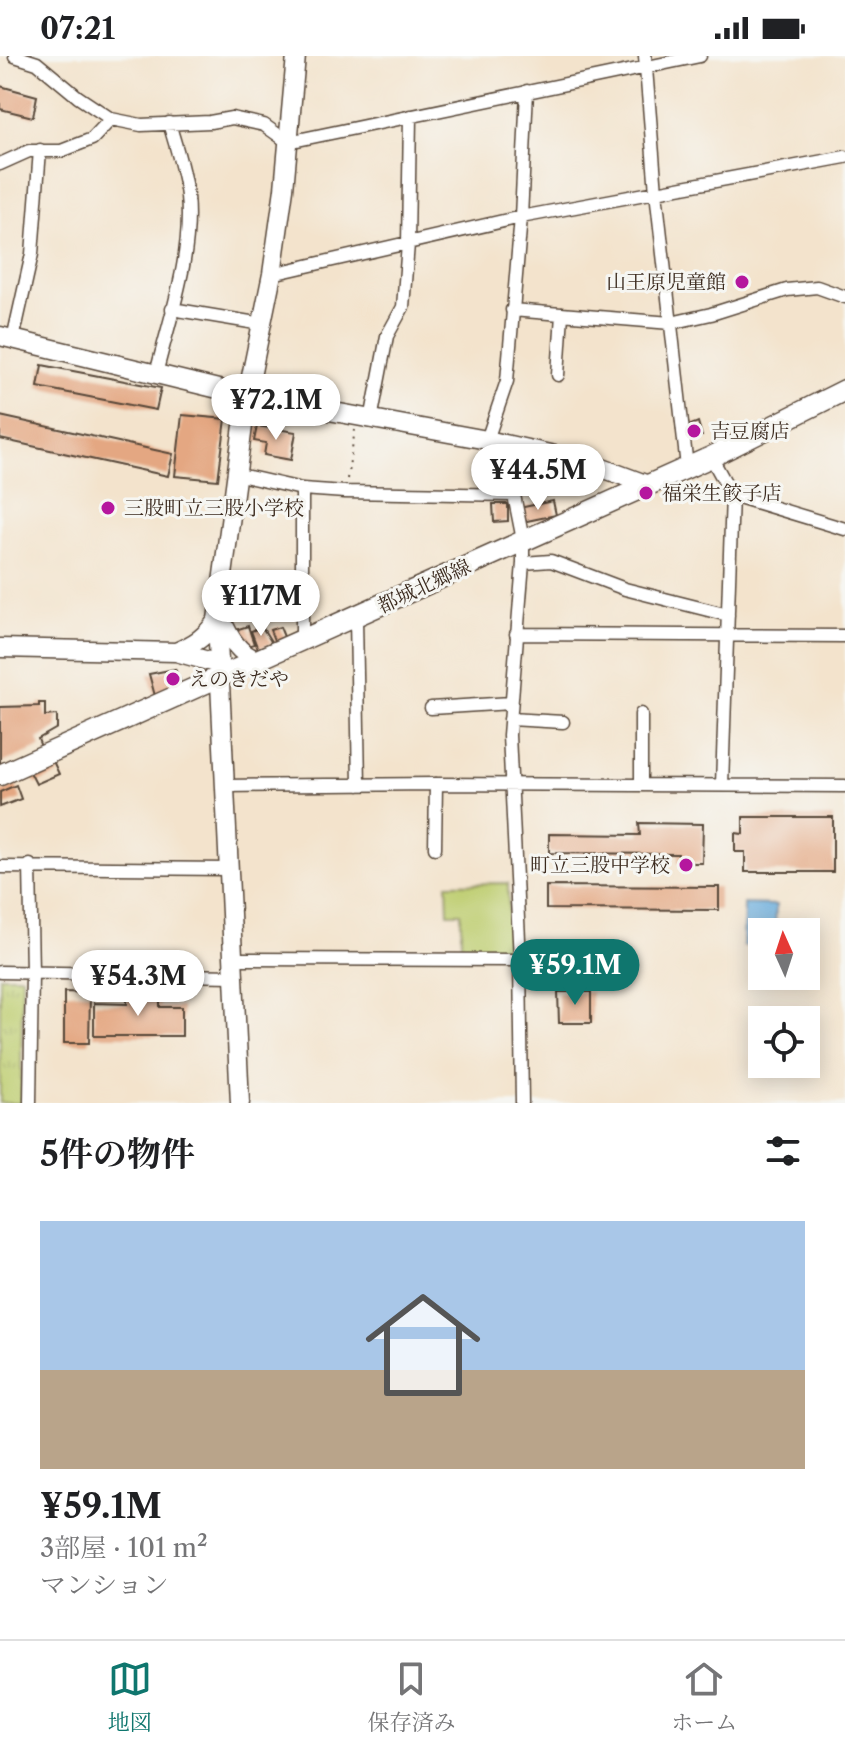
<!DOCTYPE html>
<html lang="ja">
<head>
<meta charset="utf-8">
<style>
  body { margin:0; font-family:"Libre Caslon Text","Noto Serif JP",serif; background:#f6f6f6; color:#202124; height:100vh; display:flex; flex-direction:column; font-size:30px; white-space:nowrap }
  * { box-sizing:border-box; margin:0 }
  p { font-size:26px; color:#757577 }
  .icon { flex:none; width:44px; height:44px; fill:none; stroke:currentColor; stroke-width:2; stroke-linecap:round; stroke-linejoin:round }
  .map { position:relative; height:1047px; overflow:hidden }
  .panel { display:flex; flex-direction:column; background:#fff; flex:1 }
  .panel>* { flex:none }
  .needle { width:52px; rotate:357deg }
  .buttons { position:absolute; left:748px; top:862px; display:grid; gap:16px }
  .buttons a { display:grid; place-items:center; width:72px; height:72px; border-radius:0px; background:#fff; box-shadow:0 4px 20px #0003; font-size:40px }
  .price { position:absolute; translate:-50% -68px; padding:0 18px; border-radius:28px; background:#fff; color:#222; font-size:26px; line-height:52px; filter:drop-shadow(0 2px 4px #0008) }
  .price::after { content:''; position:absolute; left:50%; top:48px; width:24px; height:18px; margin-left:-12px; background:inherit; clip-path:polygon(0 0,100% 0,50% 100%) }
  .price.selected { background:#0f766e; color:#fff }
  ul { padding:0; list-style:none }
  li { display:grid; align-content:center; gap:16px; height:424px; padding:0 40px }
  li+li { border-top:2px solid #e0e0e0 }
  li span { display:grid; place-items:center; height:248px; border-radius:0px; color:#555 }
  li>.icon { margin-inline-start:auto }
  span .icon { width:144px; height:144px; fill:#fffc; stroke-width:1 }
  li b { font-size:34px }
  h2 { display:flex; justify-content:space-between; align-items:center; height:96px; padding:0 40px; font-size:34px }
  .status { display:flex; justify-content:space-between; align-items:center; height:56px; padding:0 40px; background:#fff; direction:ltr }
  .status svg { height:22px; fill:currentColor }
  .tab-bar { display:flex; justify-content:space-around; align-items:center; height:112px; border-top:2px solid #e0e0e0; background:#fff; font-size:22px; color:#757577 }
  .tab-bar a { display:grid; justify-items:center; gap:4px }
  .tab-bar .selected { color:#0f766e }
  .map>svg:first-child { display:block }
  .green { fill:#becd70; stroke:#7c7c47; stroke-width:2 }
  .park { fill:url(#park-tufts); stroke:#7c7c47; stroke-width:2 }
  .water { fill:#69adde; stroke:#526c7e; stroke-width:2 }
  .building { fill:#e4a782 }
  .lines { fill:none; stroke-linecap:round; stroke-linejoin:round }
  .street-casing { stroke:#574638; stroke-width:15 }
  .secondary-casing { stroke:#574638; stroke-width:21 }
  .primary-casing { stroke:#574638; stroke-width:23 }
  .path { stroke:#574638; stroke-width:2; stroke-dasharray:2 6; stroke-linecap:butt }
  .street { stroke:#fff; stroke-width:12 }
  .secondary { stroke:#fff; stroke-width:18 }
  .primary { stroke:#fff; stroke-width:20 }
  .poi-dot { fill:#b5179e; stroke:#f6f6f2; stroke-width:3 }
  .labels { text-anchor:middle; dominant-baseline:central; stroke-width:6; stroke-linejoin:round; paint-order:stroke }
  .poi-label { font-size:20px; fill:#3b2a1e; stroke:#f6f6f2; text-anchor:start }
  .street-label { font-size:20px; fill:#3b2a1e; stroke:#f6f6f2 }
</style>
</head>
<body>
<div class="status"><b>07:21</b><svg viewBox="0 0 49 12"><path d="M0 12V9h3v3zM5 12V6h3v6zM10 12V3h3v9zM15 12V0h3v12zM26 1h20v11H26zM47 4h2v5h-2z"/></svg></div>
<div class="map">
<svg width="845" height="1047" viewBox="0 0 845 1047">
  <defs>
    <pattern id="park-tufts" width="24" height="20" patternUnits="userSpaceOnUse" patternTransform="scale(2)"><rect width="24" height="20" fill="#becd70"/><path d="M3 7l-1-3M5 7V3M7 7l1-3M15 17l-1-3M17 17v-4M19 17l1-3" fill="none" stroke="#a4b061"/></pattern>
  </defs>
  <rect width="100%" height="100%" fill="#f6f6f2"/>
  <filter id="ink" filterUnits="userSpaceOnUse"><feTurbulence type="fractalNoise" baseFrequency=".0125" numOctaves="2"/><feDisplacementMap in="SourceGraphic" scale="16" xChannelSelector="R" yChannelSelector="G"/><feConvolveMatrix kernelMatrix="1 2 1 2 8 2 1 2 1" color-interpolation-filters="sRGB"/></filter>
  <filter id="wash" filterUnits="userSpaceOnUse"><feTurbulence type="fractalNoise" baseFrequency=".006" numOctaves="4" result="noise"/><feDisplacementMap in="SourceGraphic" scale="32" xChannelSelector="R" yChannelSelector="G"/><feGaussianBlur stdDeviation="1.8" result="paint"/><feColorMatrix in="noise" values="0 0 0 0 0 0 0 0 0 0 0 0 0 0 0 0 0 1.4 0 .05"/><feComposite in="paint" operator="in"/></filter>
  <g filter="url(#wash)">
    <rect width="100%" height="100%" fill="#f3e3cc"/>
    <!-- green -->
    <path class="green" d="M 508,827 L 509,894 L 461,895 L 461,857 L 448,857 L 447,828 Z"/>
    <!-- park -->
    <path class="park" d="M 0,920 L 22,920 L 21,1047 L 0,1047 Z"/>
    <!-- water -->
    <path class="water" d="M 744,848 L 776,849 L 775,876 L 762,876 L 762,890 L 743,890 Z"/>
    <g id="blocks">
      <!-- building -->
      <path class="building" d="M 0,30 L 37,40 L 33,61 L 0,53 Z
        M 42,309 L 161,332 L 156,354 L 38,331 Z
        M 182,359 L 226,363 L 218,424 L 175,420 Z
        M 0,360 L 173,398 L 168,420 L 0,383 Z
        M 698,366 L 702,380 L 689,383 L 686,371 Z
        M 257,370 L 296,376 L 291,404 L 264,399 L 266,387 L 254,385 Z
        M 553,445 L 556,459 L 522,466 L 519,452 Z
        M 493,448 L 508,448 L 508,465 L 494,466 Z
        M 248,570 L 254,588 L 241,592 L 232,575 Z
        M 262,571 L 272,587 L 258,593 L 251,575 Z
        M 280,571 L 287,588 L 277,592 L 270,574 Z
        M 175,613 L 182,629 L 155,640 L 149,618 Z
        M 39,647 L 45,647 L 45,660 L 57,659 L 57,672 L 38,683 L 41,691 L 0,708 L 0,651 L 39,650 Z
        M 53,705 L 59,718 L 36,728 L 30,716 Z
        M 16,729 L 21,743 L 0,751 L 0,736 Z
        M 743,761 L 833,761 L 833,816 L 745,816 L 745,796 L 735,796 L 735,777 L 743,778 Z
        M 639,767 L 703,768 L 702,807 L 678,807 L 678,798 L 549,797 L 549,778 L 640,779 Z
        M 546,830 L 719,831 L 719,854 L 546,853 Z
        M 64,936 L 90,937 L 89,987 L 64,987 Z
        M 558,936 L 591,936 L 591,967 L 559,967 Z
        M 127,939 L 160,939 L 160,951 L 182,951 L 182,980 L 94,980 L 94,947 L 127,948 Z"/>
    </g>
  </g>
  <g filter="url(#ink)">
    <use href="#blocks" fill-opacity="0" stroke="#574638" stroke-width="2"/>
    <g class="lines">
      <defs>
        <path id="street" d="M 15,0 L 37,7 L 78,41 L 111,63 L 141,69 L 210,66 L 232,62 L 264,69 L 288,86 L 700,0
          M 645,0 L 656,136 L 687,411
          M 0,108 L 29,95 L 61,95 L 92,83 L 111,63
          M 272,218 L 521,161 L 845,101
          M 172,253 L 262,268
          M 512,254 L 671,267 L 711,258 L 787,234 L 817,231 L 845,241
          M 13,283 L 32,198 L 40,94
          M 156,318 C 170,261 193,199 187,140 C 184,114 176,91 169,67
          M 558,319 L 562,258
          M 371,364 L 387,280 L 403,251 L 408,188 L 410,60
          M 487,384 L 507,325 L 521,161 L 527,35
          M 711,401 L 732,439 L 722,729
          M 235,418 L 302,433 L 345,436 L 514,439
          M 302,433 L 302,585
          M 732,439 L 845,473
          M 523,507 L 551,505 L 625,533 L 728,559
          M 356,562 L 359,729
          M 516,578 L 845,580
          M 431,652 L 511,647
          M 641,658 L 641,728
          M 510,663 L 563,666
          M 224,730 L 436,728 L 845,730
          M 435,792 L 436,728
          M 30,809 L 32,917 L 30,1047
          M 0,811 L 229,813
          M 233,903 L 520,904
          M 0,916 L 234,920
          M 522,1047 L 520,904 L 509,679 L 523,507 L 523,484 L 514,439 L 523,394"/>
        <path id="secondary" d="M 0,280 L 247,340 L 487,384 L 586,406 L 648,429
          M 221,562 C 229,581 238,598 259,605
          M 0,592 L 176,596 L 219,608
          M 176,596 C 194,588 206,581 217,564
          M 240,1047 L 217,564 L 247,340 L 272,218 L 284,133 L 296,0"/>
        <path id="primary" d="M 0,719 L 711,401 L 845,334"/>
      </defs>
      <!-- street casing -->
      <use href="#street" class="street-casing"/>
      <!-- secondary casing -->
      <use href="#secondary" class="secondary-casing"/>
      <!-- primary casing -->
      <use href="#primary" class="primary-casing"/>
      <!-- path -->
      <path class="path" d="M 347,423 L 355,374"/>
      <!-- street -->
      <use href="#street" class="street"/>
      <!-- secondary -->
      <use href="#secondary" class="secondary"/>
      <!-- primary -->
      <use href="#primary" class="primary"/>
    </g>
  </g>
  <!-- markers -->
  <g class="poi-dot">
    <circle cx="742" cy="226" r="8"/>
    <circle cx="694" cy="375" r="8"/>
    <circle cx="646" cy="437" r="8"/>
    <circle cx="108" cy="452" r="8"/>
    <circle cx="173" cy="623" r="8"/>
    <circle cx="686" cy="809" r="8"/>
  </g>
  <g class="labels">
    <!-- poi labels -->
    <g class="poi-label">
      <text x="726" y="226" text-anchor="end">山王原児童館</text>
      <text x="710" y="375">吉豆腐店</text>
      <text x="662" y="437">福栄生餃子店</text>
      <text x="124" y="452">三股町立三股小学校</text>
      <text x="189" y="623">えのきだや</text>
      <text x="670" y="809" text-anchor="end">町立三股中学校</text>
    </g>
    <!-- street labels -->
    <g class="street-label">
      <text transform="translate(424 530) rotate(-25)">都城北郷線</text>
    </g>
  </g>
</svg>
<div class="buttons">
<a><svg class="needle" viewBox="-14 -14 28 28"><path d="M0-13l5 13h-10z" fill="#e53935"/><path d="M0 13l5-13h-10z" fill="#757577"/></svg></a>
<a><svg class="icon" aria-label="locate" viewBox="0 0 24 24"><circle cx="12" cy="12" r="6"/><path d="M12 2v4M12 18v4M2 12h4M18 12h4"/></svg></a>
</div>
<b class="price" style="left:276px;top:386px">¥72.1M</b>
<b class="price" style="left:538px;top:456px">¥44.5M</b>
<b class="price" style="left:261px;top:582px">¥117M</b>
<b class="price selected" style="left:575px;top:951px">¥59.1M</b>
<b class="price" style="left:138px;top:962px">¥54.3M</b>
</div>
<section class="panel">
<h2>5件の物件<svg class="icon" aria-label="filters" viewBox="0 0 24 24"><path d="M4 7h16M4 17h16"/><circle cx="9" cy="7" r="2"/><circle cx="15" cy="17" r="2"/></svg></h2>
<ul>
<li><span style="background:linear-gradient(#a9c7e8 60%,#b9a48a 0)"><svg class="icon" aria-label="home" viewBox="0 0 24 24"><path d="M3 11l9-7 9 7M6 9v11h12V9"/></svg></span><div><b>¥59.1M</b><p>3部屋 · 101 m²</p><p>マンション</p></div></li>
</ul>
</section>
<nav class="tab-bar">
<a class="selected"><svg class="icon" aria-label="map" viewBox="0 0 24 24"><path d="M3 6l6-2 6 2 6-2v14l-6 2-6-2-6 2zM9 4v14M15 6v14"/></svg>地図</a>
<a><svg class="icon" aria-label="saved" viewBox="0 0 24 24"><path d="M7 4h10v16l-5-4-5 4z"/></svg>保存済み</a>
<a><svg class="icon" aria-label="home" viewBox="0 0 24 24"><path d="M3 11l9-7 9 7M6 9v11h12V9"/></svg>ホーム</a>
</nav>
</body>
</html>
